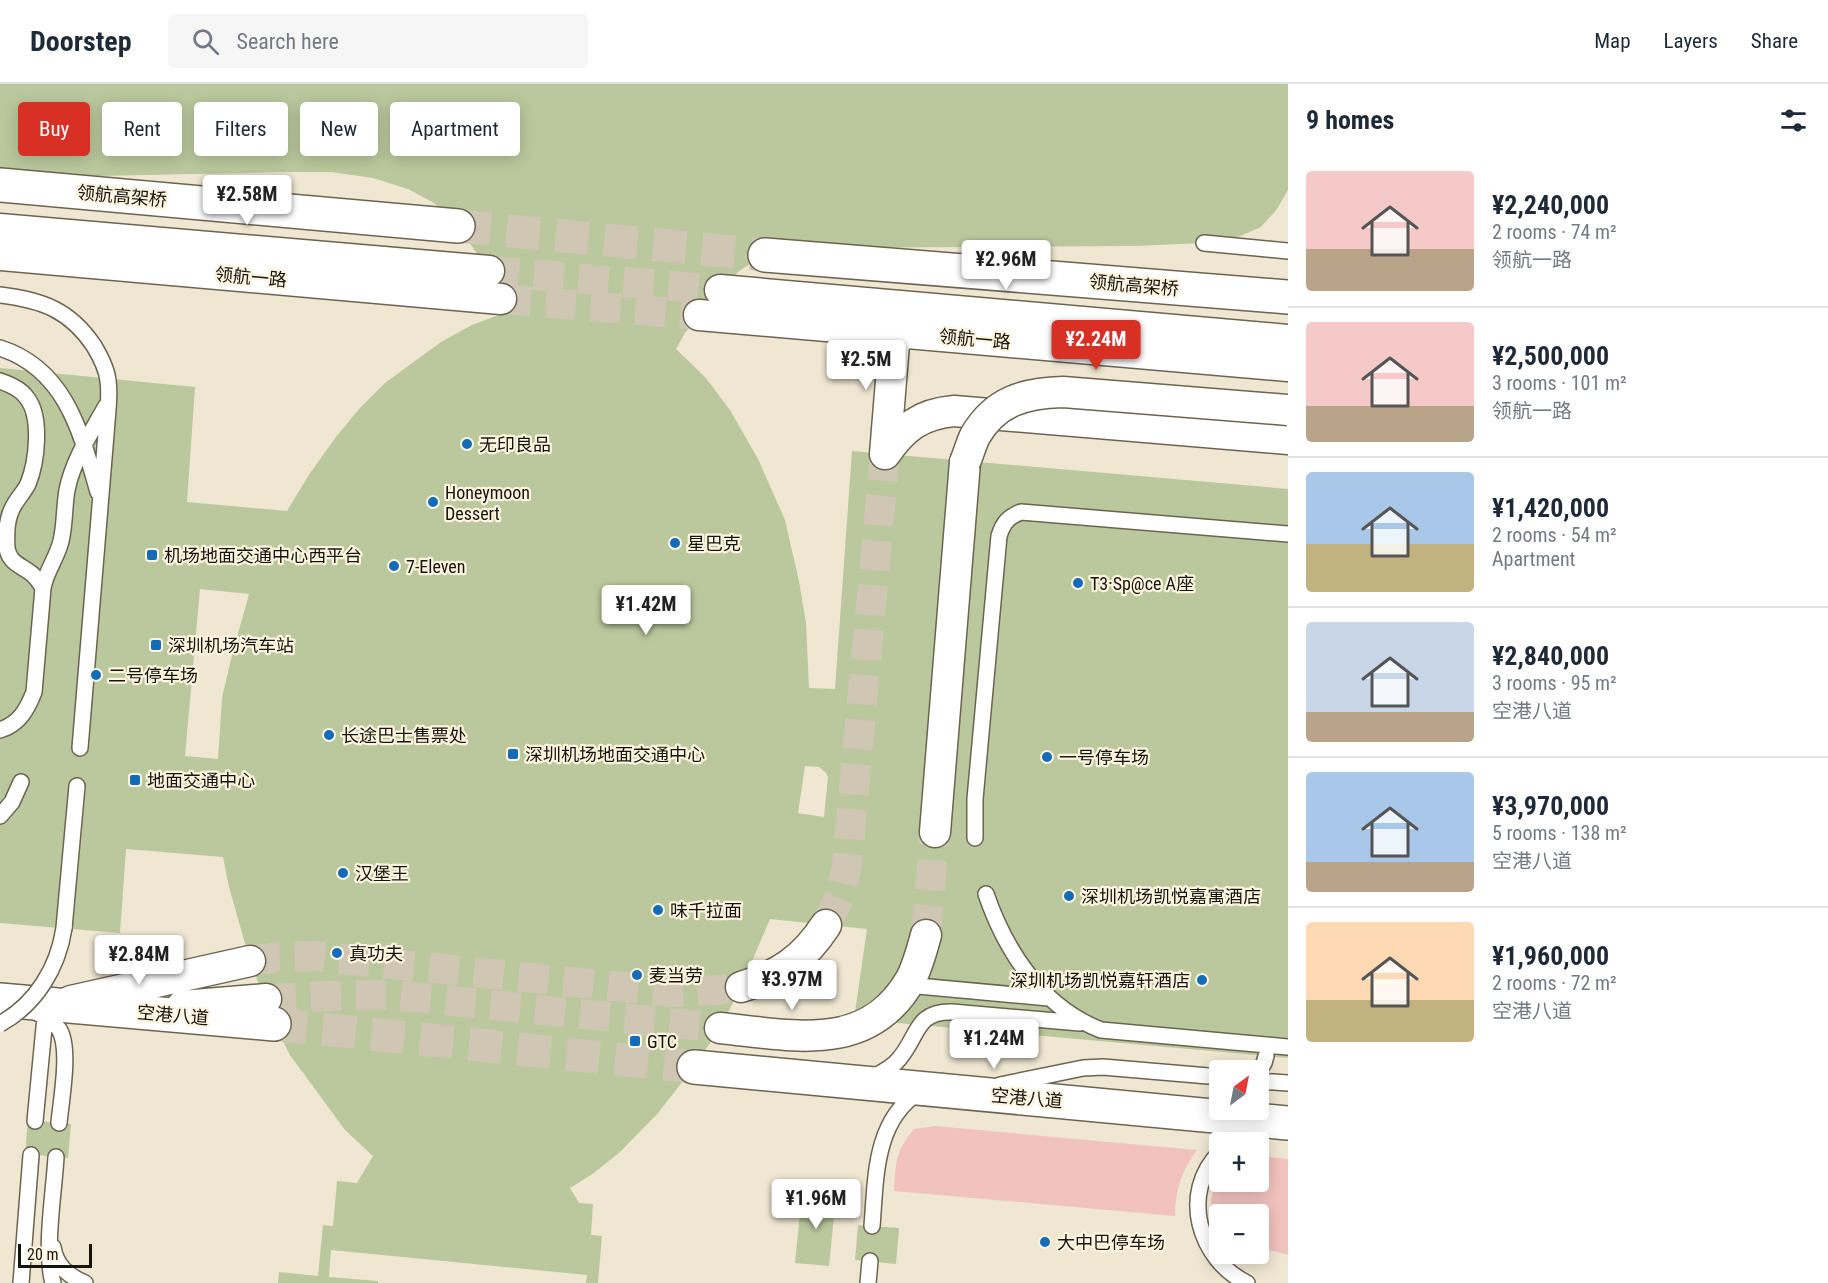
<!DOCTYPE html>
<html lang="en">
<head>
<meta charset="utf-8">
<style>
  body { margin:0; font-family:"Roboto Condensed","Noto Sans SC",sans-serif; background:#f6f6f7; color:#1f2937; height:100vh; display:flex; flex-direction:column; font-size:22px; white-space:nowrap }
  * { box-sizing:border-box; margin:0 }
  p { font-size:20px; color:#747a83 }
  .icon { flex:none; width:33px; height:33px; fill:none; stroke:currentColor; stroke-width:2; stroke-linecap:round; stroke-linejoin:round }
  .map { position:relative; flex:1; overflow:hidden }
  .drawer { display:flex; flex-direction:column; background:#fff; width:540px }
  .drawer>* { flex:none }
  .top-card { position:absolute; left:18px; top:18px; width:570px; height:54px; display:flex; gap:12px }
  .needle { width:39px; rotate:32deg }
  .fabs { position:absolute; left:1209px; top:976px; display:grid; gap:12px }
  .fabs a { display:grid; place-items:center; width:60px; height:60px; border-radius:6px; background:#fff; box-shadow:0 3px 15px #0003; font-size:30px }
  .scale { position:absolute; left:18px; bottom:15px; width:74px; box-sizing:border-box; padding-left:6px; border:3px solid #17140d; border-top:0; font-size:16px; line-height:21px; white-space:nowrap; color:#17140d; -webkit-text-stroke:4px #fcf4df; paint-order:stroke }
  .price { position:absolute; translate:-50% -51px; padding:0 14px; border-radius:6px; background:#fff; color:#222; font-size:20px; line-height:39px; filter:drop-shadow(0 2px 3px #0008) }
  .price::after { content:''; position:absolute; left:50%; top:36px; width:18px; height:14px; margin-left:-9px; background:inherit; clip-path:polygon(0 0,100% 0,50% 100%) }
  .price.current { background:#d93025; color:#fff }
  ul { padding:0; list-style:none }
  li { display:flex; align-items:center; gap:18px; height:150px; padding:0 18px }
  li+li { border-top:2px solid #e0e1e3 }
  li span { display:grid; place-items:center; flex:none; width:168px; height:120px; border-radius:6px; color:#555 }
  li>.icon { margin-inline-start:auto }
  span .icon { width:72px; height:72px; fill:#fffc; stroke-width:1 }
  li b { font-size:26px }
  h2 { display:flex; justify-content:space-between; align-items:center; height:72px; padding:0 18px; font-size:26px }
  .pill { padding:0 21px; border-radius:6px; background:#fff; box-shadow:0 3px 15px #0003; font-size:21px; line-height:54px }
  .pill.current { background:#d93025; color:#fff }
  header { display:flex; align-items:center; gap:36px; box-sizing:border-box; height:84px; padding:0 30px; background:#fff; border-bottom:2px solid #e0e1e3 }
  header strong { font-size:28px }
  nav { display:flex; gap:33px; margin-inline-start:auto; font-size:21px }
  .search { width:420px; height:54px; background:#f6f6f7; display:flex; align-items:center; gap:15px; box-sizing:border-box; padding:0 21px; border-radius:6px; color:#747a83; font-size:22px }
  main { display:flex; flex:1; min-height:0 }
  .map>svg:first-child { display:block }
  .green { fill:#f2c2be }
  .building { fill:#bbc89d; fill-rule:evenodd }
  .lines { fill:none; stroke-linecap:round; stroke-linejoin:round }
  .street-tunnel { stroke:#cfc7b4; stroke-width:30; stroke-dasharray:30 15; stroke-linecap:butt }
  .secondary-tunnel { stroke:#cfc7b4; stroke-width:33; stroke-dasharray:33 16; stroke-linecap:butt }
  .primary-tunnel { stroke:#cfc7b4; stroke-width:33; stroke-dasharray:33 16; stroke-linecap:butt }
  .lane-casing { stroke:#6b6451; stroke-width:18 }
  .street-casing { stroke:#6b6451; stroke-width:33 }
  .secondary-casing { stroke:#6b6451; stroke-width:36 }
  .primary-casing { stroke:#6b6451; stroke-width:36 }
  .lane { stroke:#fff; stroke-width:15 }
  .street { stroke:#fff; stroke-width:30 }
  .secondary { stroke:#fff; stroke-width:33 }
  .primary { stroke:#fff; stroke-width:33 }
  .lane-bridge-casing { stroke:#6b6451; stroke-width:18; stroke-linecap:butt }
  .street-bridge-casing { stroke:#6b6451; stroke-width:33; stroke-linecap:butt }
  .lane-bridge { stroke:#fff; stroke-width:15 }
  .street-bridge { stroke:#fff; stroke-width:30 }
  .poi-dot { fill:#136cba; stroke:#fcf4df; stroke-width:2 }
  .labels { text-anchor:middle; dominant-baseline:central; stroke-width:4.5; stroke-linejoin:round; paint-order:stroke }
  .street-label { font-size:18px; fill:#17140d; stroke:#fcf4df }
  .poi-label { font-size:18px; fill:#17140d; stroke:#fcf4df; text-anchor:start }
</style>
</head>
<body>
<header>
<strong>Doorstep</strong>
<div class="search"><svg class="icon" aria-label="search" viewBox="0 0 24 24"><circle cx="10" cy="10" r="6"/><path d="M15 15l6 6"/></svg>Search here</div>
<nav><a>Map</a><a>Layers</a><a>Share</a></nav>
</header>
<main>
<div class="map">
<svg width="1288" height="1199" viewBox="0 0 1288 1199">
  <rect width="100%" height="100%" fill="#efe7d2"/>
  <!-- green -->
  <path class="green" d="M 935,1042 L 1197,1066 C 1182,1086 1175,1106 1175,1132 L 894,1107 C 896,1078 895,1068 914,1045 Z
    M 1259,1072 L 1288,1075 L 1288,1171 L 1259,1163 L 1258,1131 L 1220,1131 L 1219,1147 L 1217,1146 C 1208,1125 1209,1113 1219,1094 L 1220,1098 L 1258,1098 Z"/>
  <!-- building -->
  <path class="building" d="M 0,0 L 1288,0 L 1288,106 L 1277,125 L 1261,143 L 1238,153 L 1204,159 L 1134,162 L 797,164 L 765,171 L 739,187 L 708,218 L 685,249 L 676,265 L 706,294 L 730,326 L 758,375 L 785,436 L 799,497 L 806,539 L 809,604 L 835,605 L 852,367 L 1288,405 L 1288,974 L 854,935 L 867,845 L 770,835 L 741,903 L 720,944 L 694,983 L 658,1029 L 620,1068 L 594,1089 L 570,1104 L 579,1119 L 593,1120 L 591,1151 L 602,1152 L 598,1199 L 586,1199 L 587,1191 L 331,1166 L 329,1193 L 378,1197 L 378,1199 L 278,1199 L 279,1188 L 318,1192 L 323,1141 L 333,1142 L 337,1097 L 357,1099 L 373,1072 L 345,1046 L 290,971 L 274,940 L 250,877 L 229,803 L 223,773 L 126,765 L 120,849 L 0,839 L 0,284 L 195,303 L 187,418 L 287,427 L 310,389 L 336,353 L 359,325 L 385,299 L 441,258 L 472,241 L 507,228 L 489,187 L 458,142 L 434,119 L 408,105 L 373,94 L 331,88 L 287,88 L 98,92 L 0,97 ZM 200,505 L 249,510 L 232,571 L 222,614 L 218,675 L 185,672 ZM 805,682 L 819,683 L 826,689 L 828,693 L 824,733 L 798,729 Z
    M 28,1036 L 71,1040 L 68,1074 L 25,1070 Z
    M 802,1110 L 836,1113 L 829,1182 L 795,1179 Z
    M 858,1141 L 899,1144 L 896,1180 L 855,1176 Z"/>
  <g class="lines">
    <!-- street-tunnel -->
    <path class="street-tunnel" d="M 489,187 L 720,206
      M 501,215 L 699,231
      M 826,841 L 840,812 L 847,781 L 885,370
      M 926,851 L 935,748
      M 250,877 L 278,873 L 312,872 L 673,908 L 718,906 L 741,903
      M 266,915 L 354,911 L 393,911 L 720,944"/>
    <!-- secondary-tunnel -->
    <path class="secondary-tunnel" d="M 274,940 L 694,983"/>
    <!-- primary-tunnel -->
    <path class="primary-tunnel" d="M 458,142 L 765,171"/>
    <defs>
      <path id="lane" d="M 1204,159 L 1288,167
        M 0,211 C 42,216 70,226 94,262 C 100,272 107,285 108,297 C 110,310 108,325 107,338 L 80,664
        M 0,264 C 66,285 81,349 98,408
        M 0,297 C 9,300 22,306 27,314 C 42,333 37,378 28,400 C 24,408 17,415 13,423 C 6,435 6,450 7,464 C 9,479 21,481 32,490 C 37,494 40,499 43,504 L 34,608 C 27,626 19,640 0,646
        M 43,504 C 46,487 57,474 61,457 C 65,441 64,423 67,406 C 73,376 91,349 106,322
        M 0,732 L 12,718 L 21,698
        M 975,754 L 975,715 L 999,452 C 1003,439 1008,433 1021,428 L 1288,450
        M 986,810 C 1006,868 1042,923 1101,946 L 1288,963
        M 64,844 L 77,702
        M 907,901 L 1049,914
        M 32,926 C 41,931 52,936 59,945 C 71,964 61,1016 59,1039
        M 1258,988 L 1264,979 L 1266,972
        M 871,994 C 881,989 892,984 899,975 C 919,952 915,927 952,928 L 1080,939
        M 1258,997 L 1288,999
        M 1000,1001 L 1083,984 L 1103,983 L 1220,993
        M 35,1037 L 45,933
        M 1229,1059 L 1239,1052 L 1259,1043
        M 1220,1068 C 1179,1109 1199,1176 1247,1199
        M 872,1142 C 876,1094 874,1037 919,1008
        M 53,1163 C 56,1182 68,1192 85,1199
        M 21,1199 L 31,1071
        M 53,1199 C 44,1165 54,1109 56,1073
        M 868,1199 L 870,1177"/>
      <path id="street" d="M 0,145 L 489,187
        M 0,171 L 501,215
        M 720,206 L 1288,256
        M 699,231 L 1288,282
        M 885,370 C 904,343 921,330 954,327 L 1288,355
        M 885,370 L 895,248
        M 935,748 L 965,378
        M 741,903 C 780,891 804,875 826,841
        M 71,917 L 250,877
        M 182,922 L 266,915
        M 720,944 C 791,951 868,971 911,895 C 918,881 922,866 926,851"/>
      <path id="secondary" d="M 0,916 L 274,940
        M 694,983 L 1288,1039"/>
      <path id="primary" d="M 0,101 L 458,142
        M 765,171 L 1288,213"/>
    </defs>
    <!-- lane casing -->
    <use href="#lane" class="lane-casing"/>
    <!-- street casing -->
    <use href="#street" class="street-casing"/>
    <!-- secondary casing -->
    <use href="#secondary" class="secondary-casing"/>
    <!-- primary casing -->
    <use href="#primary" class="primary-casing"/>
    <!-- lane -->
    <use href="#lane" class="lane"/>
    <!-- street -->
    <use href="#street" class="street"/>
    <!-- secondary -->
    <use href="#secondary" class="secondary"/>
    <!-- primary -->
    <use href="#primary" class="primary"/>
    <defs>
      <path id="lane-bridge" d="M 0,940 C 36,920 58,884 64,844"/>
      <path id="street-bridge" d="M 965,378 C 969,369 971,360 975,352 C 995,317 1025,309 1063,308 L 1288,326"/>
    </defs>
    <!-- lane-bridge casing -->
    <use href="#lane-bridge" class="lane-bridge-casing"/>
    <!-- street-bridge casing -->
    <use href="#street-bridge" class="street-bridge-casing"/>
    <!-- lane-bridge -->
    <use href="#lane-bridge" class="lane-bridge"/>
    <!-- street-bridge -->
    <use href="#street-bridge" class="street-bridge"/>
  </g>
  <!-- markers -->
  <g class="poi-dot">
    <circle cx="467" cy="360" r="6"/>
    <circle cx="433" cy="418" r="6"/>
    <circle cx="675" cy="459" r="6"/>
    <rect x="146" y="465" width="12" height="12" rx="3"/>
    <circle cx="394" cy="482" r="6"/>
    <circle cx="1078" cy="499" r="6"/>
    <rect x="150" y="555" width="12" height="12" rx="3"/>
    <circle cx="96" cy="591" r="6"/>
    <circle cx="329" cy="651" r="6"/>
    <rect x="507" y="664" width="12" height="12" rx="3"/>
    <circle cx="1047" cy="673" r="6"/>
    <rect x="129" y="690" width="12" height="12" rx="3"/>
    <circle cx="343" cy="789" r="6"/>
    <circle cx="1069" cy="812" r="6"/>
    <circle cx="658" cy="826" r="6"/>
    <circle cx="337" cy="869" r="6"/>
    <circle cx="637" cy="891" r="6"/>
    <circle cx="1202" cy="896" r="6"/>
    <rect x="629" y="951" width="12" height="12" rx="3"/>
    <circle cx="1045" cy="1158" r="6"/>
  </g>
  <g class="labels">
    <!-- street labels -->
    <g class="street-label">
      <text transform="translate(122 112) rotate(5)">领航高架桥</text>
      <text transform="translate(251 193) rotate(5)">领航一路</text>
      <text transform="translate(1134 201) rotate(5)">领航高架桥</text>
      <text transform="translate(975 255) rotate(5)">领航一路</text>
      <text transform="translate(173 931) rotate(5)">空港八道</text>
      <text transform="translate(1027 1014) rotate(5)">空港八道</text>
    </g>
    <!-- poi labels -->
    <g class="poi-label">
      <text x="479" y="360">无印良品</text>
      <text x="445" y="408">Honeymoon<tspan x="445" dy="21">Dessert</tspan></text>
      <text x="687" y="459">星巴克</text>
      <text x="164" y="471">机场地面交通中心西平台</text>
      <text x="406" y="482">7-Eleven</text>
      <text x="1090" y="499">T3·Sp@ce A座</text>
      <text x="168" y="561">深圳机场汽车站</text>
      <text x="108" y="591">二号停车场</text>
      <text x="341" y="651">长途巴士售票处</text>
      <text x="525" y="670">深圳机场地面交通中心</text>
      <text x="1059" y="673">一号停车场</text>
      <text x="147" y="696">地面交通中心</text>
      <text x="355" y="789">汉堡王</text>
      <text x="1081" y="812">深圳机场凯悦嘉寓酒店</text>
      <text x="670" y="826">味千拉面</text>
      <text x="349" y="869">真功夫</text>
      <text x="649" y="891">麦当劳</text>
      <text x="1190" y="896" text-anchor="end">深圳机场凯悦嘉轩酒店</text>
      <text x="647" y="957">GTC</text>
      <text x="1057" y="1158">大中巴停车场</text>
    </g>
  </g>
</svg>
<div class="fabs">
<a><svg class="needle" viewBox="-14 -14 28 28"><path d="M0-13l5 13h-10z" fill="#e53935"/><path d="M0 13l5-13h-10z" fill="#747a83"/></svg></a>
<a>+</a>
<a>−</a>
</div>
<div class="scale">20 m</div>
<b class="price" style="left:247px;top:142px">¥2.58M</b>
<b class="price" style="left:1006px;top:207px">¥2.96M</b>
<b class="price current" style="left:1096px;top:287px">¥2.24M</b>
<b class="price" style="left:866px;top:307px">¥2.5M</b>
<b class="price" style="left:646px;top:552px">¥1.42M</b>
<b class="price" style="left:139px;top:902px">¥2.84M</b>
<b class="price" style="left:792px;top:927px">¥3.97M</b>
<b class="price" style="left:994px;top:986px">¥1.24M</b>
<b class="price" style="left:816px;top:1146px">¥1.96M</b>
<div class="top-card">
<a class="pill current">Buy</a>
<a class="pill">Rent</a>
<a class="pill">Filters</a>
<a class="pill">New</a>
<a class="pill">Apartment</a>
</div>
</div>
<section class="drawer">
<h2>9 homes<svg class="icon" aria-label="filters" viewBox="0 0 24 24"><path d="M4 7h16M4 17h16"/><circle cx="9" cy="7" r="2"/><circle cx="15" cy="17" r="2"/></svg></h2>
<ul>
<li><span style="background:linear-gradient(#f6c9c9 65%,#b9a48a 0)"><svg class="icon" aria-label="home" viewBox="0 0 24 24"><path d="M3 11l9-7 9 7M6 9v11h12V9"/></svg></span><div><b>¥2,240,000</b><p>2 rooms · 74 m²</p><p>领航一路</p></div></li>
<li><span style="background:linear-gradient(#f6c9c9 70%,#b9a48a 0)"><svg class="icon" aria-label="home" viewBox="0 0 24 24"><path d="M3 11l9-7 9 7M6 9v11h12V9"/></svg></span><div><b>¥2,500,000</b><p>3 rooms · 101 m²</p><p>领航一路</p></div></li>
<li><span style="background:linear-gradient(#a9c7e8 60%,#c2b280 0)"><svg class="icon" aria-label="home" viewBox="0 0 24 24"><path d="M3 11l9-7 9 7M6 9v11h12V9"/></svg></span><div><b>¥1,420,000</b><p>2 rooms · 54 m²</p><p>Apartment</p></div></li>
<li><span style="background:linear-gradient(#c9d6e8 75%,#b9a48a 0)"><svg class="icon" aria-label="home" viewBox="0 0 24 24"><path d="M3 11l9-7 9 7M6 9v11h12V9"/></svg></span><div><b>¥2,840,000</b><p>3 rooms · 95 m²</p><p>空港八道</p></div></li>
<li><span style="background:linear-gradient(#a9c7e8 75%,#b9a48a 0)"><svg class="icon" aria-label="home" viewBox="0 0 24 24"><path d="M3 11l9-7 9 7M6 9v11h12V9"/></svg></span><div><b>¥3,970,000</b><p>5 rooms · 138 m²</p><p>空港八道</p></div></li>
<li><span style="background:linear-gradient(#ffd9b3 65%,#c2b280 0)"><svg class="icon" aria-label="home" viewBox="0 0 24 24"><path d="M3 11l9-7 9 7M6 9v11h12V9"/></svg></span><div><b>¥1,960,000</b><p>2 rooms · 72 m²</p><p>空港八道</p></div></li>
</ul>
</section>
</main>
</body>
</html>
